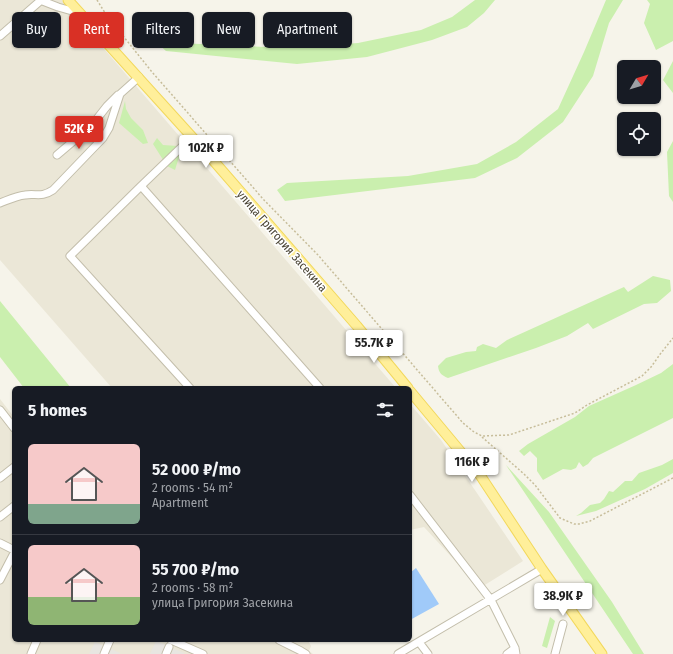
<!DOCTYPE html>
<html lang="en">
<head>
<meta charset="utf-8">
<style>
  body { margin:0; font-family:"Fira Sans Condensed",sans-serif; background:#20242c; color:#f1f3f6; height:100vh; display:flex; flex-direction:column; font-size:15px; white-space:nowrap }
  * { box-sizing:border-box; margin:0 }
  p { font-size:13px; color:#9ea1a6 }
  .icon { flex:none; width:22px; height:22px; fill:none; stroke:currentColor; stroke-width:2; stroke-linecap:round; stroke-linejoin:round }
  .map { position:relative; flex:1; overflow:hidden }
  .side { position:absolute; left:12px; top:386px; width:400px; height:256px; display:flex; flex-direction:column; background:#171b24; border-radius:6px; box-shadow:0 1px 3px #0004 }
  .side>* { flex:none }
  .hud { position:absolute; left:12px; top:12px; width:400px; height:36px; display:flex; gap:8px }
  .needle { width:26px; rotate:52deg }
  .fabs { position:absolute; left:617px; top:60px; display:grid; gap:8px }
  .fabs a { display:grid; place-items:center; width:44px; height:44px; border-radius:6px; background:#171b24; box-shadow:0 1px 3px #0004; font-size:20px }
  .price { position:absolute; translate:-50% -34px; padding:0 9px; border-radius:4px; background:#fff; color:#222; font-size:13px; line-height:26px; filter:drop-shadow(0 1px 2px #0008) }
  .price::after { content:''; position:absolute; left:50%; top:24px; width:12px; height:9px; margin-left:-6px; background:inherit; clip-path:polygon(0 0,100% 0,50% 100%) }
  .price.on { background:#d93025; color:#fff }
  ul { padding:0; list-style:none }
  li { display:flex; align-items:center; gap:12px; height:100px; padding:0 16px }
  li+li { border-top:1px solid #363941 }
  li span { display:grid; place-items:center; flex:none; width:112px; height:80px; border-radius:6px; color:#555 }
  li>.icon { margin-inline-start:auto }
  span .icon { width:48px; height:48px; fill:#fffc; stroke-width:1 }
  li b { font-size:17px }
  h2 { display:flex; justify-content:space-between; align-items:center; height:48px; padding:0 16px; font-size:17px }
  .tag { padding:0 14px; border-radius:6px; background:#171b24; box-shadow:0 1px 3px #0004; font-size:14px; line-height:36px }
  .tag.on { background:#d93025; color:#fff }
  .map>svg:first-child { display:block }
  .residential { fill:#ebe7d7 }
  .green { fill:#caefae }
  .parking { fill:#e8e6e1 }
  .water { fill:#a0caf9 }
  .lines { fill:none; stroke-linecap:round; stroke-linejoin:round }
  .minor-casing { stroke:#c3beab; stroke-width:9 }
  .major-casing { stroke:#f2d85c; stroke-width:11 }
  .path { stroke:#c7bd9a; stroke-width:1.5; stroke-dasharray:2 2; stroke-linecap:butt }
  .minor { stroke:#fff; stroke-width:7 }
  .major { stroke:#ffef9a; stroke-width:9 }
  .labels { text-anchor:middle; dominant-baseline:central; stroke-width:3; stroke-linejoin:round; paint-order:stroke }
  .street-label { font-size:12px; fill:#4c4636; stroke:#fff }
</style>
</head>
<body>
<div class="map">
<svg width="673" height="654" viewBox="0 0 673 654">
  <rect width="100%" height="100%" fill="#f6f4ea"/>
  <!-- residential -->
  <path class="residential" d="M 0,0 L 62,0 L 396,388 L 112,388 L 0,260 Z
    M 0,399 L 14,417 L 14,640 L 308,640 L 311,646 L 309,651 L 313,654 L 0,654 Z
    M 410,404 L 441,440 L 523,561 L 480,588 L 424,527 L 410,530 Z"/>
  <!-- green -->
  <path class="green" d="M 475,0 L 495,0 L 484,13 L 467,27 L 432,40 L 367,57 L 297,64 L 166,51 L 156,42 L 288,48 L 358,43 L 421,30 L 452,17 Z
    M 606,0 L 623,0 L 609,23 L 593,76 L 563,122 L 517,158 L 475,178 L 285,201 L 277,190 L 287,183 L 408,176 L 477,164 L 516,142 L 558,109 L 584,52 Z
    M 647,0 L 673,0 L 673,41 L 656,50 L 644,23 L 650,4 Z
    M 673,61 L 673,93 L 663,80 Z
    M 125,101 L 126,109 L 131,118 L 143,130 L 148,143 L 143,144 L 119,123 Z
    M 157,138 L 163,145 L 178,146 L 179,157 L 175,170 L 167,166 L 153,144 Z
    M 673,141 L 673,202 L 669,196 L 667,152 Z
    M 653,276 L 670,280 L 671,291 L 657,303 L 644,304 L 593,329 L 588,323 L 567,336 L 536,348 L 448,378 C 441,375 439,373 438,366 L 446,358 L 466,352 L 476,351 L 477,347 L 483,344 L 496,348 L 507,340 L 624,287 L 628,292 Z
    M 0,301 L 71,388 L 24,388 L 0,357 Z
    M 673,364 L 673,418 L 593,458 L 588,464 L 583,467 L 579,462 L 576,468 L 571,470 L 563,469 L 543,480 L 537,471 L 537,458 L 530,451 L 524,456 L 519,451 L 528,444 L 575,417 L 589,406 L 636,385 L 661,373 Z
    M 673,459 L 673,473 L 645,489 L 596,511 L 576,516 L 581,513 L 590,505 L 600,503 L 604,499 L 609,491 L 613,492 L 625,481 L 632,481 L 639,473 L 662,465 Z
    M 506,465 L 549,512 L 612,602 L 644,654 L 633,654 Z
    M 550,617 L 555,621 L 547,648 L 542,646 Z"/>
  <!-- parking -->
  <path class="parking" d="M 156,641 L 184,653 L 184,654 L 150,654 Z
    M 95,642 L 120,653 L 120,654 L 89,654 Z"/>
  <!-- water -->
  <path class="water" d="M 416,568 L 439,604 L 410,620 L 410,573 Z"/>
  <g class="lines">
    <defs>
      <path id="minor" d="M 40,0 L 58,7 L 79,13
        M 0,36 L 40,1
        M 57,155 L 83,133 L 96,120 L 107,106 L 118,95
        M 141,186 L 192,137
        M 0,203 C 8,200 16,196 25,195 C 36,193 41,198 53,190 L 103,138 L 109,128 L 120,94 L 139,77
        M 190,388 L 70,256 L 141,186 L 320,388
        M 0,410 L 14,428
        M 0,478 L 14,467
        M 410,495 L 491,600 L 515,648 L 516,654
        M 0,517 L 14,506
        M 0,543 L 14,550
        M 0,580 L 14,553
        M 171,640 L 203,654
        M 279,640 L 301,651 L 306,654
        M 419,642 L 428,654
        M 31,654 L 37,640
        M 104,654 L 110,640
        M 166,654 L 169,647
        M 398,654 L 542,569
        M 507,654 L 515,648
        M 555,654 L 563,624"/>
      <path id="major" d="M 68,0 L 212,159 L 357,326 L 408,388
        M 410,391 L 480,475 L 542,569 L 602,654"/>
    </defs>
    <!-- minor casing -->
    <use href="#minor" class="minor-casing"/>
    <!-- major casing -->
    <use href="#major" class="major-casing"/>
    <!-- path -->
    <path class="path" d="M 97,0 L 107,16 L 152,72 L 264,200 L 318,255 L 463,423 L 474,432 L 482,436 L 509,435 L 575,413 L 587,405 L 642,376 L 651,367 L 661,353 L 673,338
      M 482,437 L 524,474 L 535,485 L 560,518 L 574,524 L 579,524 L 590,521 L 673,478"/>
    <!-- minor -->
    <use href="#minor" class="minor"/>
    <!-- major -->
    <use href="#major" class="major"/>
  </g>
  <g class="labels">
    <!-- street labels -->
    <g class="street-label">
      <text transform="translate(282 241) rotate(49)">улица Григория Засекина</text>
    </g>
  </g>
</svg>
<div class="fabs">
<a><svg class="needle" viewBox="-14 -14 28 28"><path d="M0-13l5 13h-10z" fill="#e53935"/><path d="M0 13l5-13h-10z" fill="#9ea1a6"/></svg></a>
<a><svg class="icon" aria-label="locate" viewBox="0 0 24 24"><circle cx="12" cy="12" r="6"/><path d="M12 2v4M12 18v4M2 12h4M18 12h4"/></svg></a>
</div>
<b class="price on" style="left:79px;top:150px">52K ₽</b>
<b class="price" style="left:206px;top:169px">102K ₽</b>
<b class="price" style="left:374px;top:364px">55.7K ₽</b>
<b class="price" style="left:472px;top:483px">116K ₽</b>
<b class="price" style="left:563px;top:617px">38.9K ₽</b>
<div class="hud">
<a class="tag">Buy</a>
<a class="tag on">Rent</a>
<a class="tag">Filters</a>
<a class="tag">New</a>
<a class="tag">Apartment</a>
</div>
<section class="side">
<h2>5 homes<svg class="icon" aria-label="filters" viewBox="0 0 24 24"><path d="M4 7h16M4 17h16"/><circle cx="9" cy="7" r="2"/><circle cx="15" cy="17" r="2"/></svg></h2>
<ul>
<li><span style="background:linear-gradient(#f6c9c9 75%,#7fa58c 0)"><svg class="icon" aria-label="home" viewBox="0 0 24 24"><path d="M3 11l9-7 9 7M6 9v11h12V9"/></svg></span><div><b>52 000 ₽/mo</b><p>2 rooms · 54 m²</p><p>Apartment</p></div></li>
<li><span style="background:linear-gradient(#f6c9c9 65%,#8fb573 0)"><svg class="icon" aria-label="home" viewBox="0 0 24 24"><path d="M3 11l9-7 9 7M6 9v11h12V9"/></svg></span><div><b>55 700 ₽/mo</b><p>2 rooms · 58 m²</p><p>улица Григория Засекина</p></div></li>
</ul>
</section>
</div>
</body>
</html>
